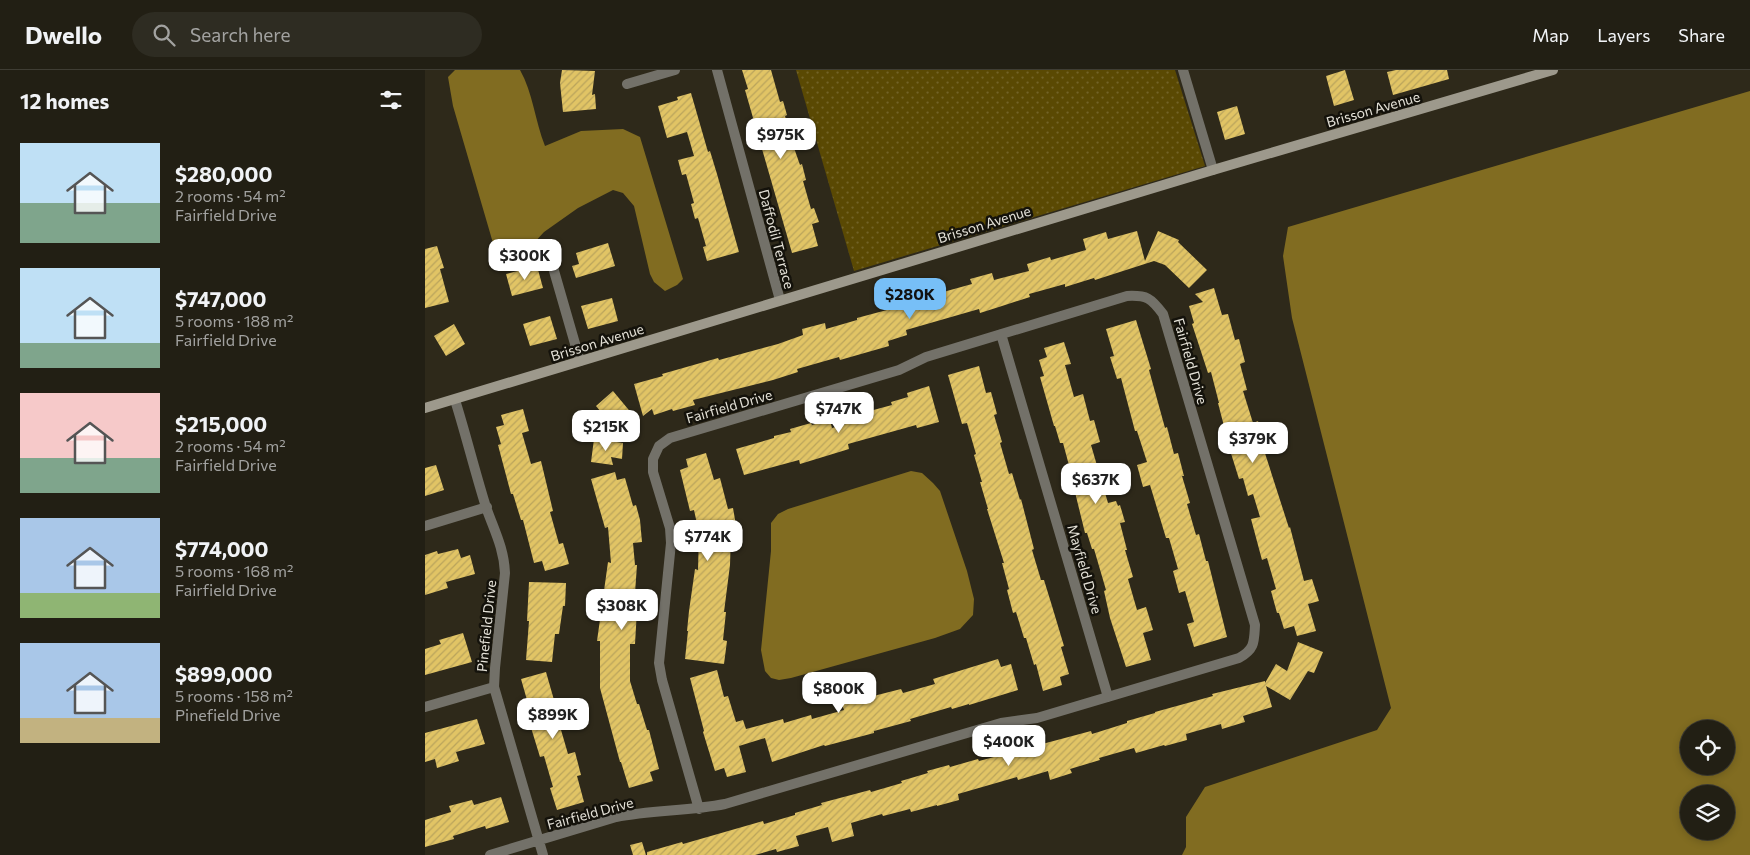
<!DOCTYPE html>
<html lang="en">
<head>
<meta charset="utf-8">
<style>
  body { margin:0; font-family:Commissioner,sans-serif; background:#2e2c22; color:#f1f3f6; height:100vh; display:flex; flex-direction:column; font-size:19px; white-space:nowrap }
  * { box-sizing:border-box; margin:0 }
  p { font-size:16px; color:#a2a2a0 }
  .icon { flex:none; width:28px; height:28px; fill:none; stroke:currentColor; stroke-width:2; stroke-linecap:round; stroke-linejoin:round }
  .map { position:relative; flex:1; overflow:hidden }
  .side { display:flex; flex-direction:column; background:#221f14; width:425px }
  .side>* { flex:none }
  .fabs { position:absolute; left:1255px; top:650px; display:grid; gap:10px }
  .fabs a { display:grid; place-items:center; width:55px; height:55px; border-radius:50%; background:#221f14; box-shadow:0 2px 8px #0003,0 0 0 1px #3f3d34; font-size:25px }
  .price { position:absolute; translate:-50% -42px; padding:0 11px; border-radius:10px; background:#fff; color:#222; font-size:16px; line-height:32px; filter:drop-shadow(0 1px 2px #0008) }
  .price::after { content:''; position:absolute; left:50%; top:30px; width:15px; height:11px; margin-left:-8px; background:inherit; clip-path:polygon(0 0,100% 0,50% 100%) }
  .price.selected { background:#77bff7; color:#111 }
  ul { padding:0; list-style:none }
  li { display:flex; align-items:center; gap:15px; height:125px; padding:0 20px }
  li span { display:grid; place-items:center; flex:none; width:140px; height:100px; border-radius:0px; color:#555 }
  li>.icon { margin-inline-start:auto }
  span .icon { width:60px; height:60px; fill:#fffc; stroke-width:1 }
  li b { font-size:21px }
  h2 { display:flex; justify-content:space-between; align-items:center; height:60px; padding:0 20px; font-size:21px }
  header { display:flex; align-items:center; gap:30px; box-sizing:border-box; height:70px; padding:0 25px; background:#221f14; border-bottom:1px solid #3f3d34 }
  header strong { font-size:24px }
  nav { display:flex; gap:28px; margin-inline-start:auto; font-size:18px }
  .search { width:350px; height:45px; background:#2e2c22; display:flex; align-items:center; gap:12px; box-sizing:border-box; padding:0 18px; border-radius:28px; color:#a2a2a0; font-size:19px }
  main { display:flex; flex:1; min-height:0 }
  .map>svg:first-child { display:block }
  .grass { fill:url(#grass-dots) }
  .water { fill:#816c21; fill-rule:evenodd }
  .building { fill:url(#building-hatch) }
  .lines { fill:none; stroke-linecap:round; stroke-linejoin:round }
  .street { stroke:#737169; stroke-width:10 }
  .secondary { stroke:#9d998c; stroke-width:10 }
  .labels { text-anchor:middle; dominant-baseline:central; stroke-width:5; stroke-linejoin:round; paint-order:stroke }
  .street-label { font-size:14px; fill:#e4e1d7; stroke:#14120b }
</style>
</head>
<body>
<header>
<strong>Dwello</strong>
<div class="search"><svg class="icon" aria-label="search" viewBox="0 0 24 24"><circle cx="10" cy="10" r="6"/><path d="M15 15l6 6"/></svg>Search here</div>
<nav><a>Map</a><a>Layers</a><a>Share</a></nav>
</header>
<main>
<section class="side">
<h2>12 homes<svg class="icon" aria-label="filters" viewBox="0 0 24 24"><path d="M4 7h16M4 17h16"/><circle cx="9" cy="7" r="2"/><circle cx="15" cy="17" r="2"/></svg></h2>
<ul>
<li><span style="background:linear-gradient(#bfe0f5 60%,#7fa58c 0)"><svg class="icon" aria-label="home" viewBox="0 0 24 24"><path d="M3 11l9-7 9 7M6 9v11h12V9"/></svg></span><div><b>$280,000</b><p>2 rooms · 54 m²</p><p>Fairfield Drive</p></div></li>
<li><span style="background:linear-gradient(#bfe0f5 75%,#7fa58c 0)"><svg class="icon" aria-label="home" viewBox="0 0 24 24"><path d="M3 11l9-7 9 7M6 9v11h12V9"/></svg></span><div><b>$747,000</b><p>5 rooms · 188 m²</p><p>Fairfield Drive</p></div></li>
<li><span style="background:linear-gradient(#f6c9c9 65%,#7fa58c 0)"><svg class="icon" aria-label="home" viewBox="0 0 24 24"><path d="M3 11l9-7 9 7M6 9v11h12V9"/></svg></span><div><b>$215,000</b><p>2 rooms · 54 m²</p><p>Fairfield Drive</p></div></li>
<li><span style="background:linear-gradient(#a9c7e8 75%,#8fb573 0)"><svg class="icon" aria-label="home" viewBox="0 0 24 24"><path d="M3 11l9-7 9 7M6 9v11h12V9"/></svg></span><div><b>$774,000</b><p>5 rooms · 168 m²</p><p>Fairfield Drive</p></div></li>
<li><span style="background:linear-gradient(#a9c7e8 75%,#c2b280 0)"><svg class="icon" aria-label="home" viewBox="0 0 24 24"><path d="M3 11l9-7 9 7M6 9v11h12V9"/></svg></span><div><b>$899,000</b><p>5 rooms · 158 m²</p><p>Pinefield Drive</p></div></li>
</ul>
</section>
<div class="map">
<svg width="1325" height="785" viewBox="0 0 1325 785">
  <defs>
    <pattern id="grass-dots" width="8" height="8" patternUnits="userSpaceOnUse" patternTransform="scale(1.25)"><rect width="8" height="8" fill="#5a4903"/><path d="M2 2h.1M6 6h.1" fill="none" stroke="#726327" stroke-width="1.8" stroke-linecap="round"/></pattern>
    <pattern id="building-hatch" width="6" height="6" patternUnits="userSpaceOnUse" patternTransform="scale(1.25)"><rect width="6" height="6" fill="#e1c465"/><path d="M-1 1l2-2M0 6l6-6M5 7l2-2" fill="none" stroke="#baa45c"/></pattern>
  </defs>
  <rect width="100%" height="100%" fill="#2e291a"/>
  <!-- grass -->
  <path class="grass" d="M 371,0 L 750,0 L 780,96 L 429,201 Z"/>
  <!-- water -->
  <path class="water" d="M 30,0 L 95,0 C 108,23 110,51 120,76 L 156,61 L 198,59 L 215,67 L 258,209 L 252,215 L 240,221 L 229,212 L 225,204 L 209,136 L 198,123 L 188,120 L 153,138 L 119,162 L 107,175 L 80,186 L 68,173 L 28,36 L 23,7 Z
    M 1325,21 L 1325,785 L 757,785 L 761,777 L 761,747 L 780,717 L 952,660 L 966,638 L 867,248 L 858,186 L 863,157 ZM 1264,659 L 1301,659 L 1301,696 L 1264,696 ZM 1264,724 L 1301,724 L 1301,761 L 1264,761 Z
    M 486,401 L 497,403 L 508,413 L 515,421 L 542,501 L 549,529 L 548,545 L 535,559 L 510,568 L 366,608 L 354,610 L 346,608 L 340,601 L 336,580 L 346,481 L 346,453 L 353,444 L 363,439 Z"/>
  <!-- building -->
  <path class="building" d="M 137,0 L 170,1 L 167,25 L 170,24 L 171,39 L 138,42 L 135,13 Z
    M 317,0 L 346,0 L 355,32 L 358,31 L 362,45 L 360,46 L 368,75 L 375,95 L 377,94 L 381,110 L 378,111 L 386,139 L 389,138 L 394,152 L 387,154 L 393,176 L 367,183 L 320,20 L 323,19 Z
    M 920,0 L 929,30 L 909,36 L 901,6 Z
    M 971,0 L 1022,0 L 1024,9 L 968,25 L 962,2 Z
    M 266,23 L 283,82 L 285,81 L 292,104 L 314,182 L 282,191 L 278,177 L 281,176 L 273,148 L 270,149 L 266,134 L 269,133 L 261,104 L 257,105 L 253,90 L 269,86 L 262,62 L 242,68 L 233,36 L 253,30 L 252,27 Z
    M 812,36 L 820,64 L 800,70 L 792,42 Z
    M 712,161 L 720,191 L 733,161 L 754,170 L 753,172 L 782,200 L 764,218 L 740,195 L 729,191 L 670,210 L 669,208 L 640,217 L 640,214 L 604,224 L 605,227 L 577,236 L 555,243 L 554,239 L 481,260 L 482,265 L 463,271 L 464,276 L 415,290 L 414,287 L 372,299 L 373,302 L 348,310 L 268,330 L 270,335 L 248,341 L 247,339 L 229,345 L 227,339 L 218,346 L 209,314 L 238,306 L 237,304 L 293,288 L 294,290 L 353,274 L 378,265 L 377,259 L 400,253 L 401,259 L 432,250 L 432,248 L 488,233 L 487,228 L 510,222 L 511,224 L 547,214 L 545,209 L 567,203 L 569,210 L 604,201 L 602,194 L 625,187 L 626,190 L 661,180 L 658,169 L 681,162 L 683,169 Z
    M 183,173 L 190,196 L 151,208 L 147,196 L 154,194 L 151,183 Z
    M 12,176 L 19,198 L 15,199 L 24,232 L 0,238 L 0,179 Z
    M 112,196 L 118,218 L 87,226 L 81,204 Z
    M 789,218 L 797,245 L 803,244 L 810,270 L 814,269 L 820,292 L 815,294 L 822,320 L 818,321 L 828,353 L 833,351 L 840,373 L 837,374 L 864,458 L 865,457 L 879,511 L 887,509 L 894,531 L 883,534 L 891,561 L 872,566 L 869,556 L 859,559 L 854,543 L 852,543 L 846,521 L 851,519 L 842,488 L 837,490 L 826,449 L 835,447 L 828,424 L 823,426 L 818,408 L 814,409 L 799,361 L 800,360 L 793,333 L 794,333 L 786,302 L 783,303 L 767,254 L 769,253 L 764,236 L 778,232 L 770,224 Z
    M 187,228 L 193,251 L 163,259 L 156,236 Z
    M 125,246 L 132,269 L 105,276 L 98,254 Z
    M 711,250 L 726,299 L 724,300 L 740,358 L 742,357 L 749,384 L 753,383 L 759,406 L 757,406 L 765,433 L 762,434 L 771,465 L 774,464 L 781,491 L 783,491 L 802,567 L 769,577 L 762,554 L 769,552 L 760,521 L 754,523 L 748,501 L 753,499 L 744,468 L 741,468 L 725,415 L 718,417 L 712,395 L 722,392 L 712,361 L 710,361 L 696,308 L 692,309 L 685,287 L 689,286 L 681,259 Z
    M 29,254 L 40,274 L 21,286 L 9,266 Z
    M 639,272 L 646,294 L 640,295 L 649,327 L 658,324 L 665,351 L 669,350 L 675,372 L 666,375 L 683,433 L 691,431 L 693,436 L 695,435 L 700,452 L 695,453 L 702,480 L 700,480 L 708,507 L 703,509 L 712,540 L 721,537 L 728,560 L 718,563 L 726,590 L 701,597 L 685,548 L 679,521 L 681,520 L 669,479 L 667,479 L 662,463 L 660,463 L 648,414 L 649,414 L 638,373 L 635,373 L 630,356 L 629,356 L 615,307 L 619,306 L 614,290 L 622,287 L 619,278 Z
    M 554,296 L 561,323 L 566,322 L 572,344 L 569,345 L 577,372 L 575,373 L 584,404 L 587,403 L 595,430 L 596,429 L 609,479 L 607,480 L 616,510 L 619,510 L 627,536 L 639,576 L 636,577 L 644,604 L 635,607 L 637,615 L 618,621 L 611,594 L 609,595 L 601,568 L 599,568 L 591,542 L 588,543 L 582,520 L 584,519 L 577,493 L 579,493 L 562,439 L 563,439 L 555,412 L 557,412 L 549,385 L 551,384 L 542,353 L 537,354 L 523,305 Z
    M 504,316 L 514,352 L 492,358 L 491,355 L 423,374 L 424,379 L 375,394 L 374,390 L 319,405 L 311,379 L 349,368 L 349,366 L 366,362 L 365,359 L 386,353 L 387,355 L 405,350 L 407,358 L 431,351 L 430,345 L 467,335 L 466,332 L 483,327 L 482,323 Z
    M 188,321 L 213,351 L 195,365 L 171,336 Z
    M 98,339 L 104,361 L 97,363 L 106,394 L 116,391 L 128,441 L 125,442 L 134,474 L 138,473 L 144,494 L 120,501 L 117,491 L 109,493 L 98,450 L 96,450 L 88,424 L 86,424 L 73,375 L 76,374 L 71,357 L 79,355 L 76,345 Z
    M 169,369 L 198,373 L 197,389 L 186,387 L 188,395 L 166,392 Z
    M 281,383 L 289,410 L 295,408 L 303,439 L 308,438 L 312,461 L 306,462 L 305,495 L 299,542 L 301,542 L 298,570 L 302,571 L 299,594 L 260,589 L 263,561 L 262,561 L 264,541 L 270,499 L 273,500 L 274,463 L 269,440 L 265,441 L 255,400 L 263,397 L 261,389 Z
    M 11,395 L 19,420 L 0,426 L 0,398 Z
    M 190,402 L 192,410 L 200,408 L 208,436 L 211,435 L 215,450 L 217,472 L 208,473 L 210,495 L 212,495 L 210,523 L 213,523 L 210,574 L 205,574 L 205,611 L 212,634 L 214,634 L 222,660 L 224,660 L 234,699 L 225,702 L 228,711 L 204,718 L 196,692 L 195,692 L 175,618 L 175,571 L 172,571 L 183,492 L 186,493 L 183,457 L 180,458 L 166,409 Z
    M 33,479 L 36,488 L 45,485 L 50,504 L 21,512 L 23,518 L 0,525 L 0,485 L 12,481 L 13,484 Z
    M 104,512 L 141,513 L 140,536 L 138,536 L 134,564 L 130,564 L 127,592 L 101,590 L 104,551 L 102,551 Z
    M 38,563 L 47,592 L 0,605 L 0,579 L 16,574 L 14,570 Z
    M 873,572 L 898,582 L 889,603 L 883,601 L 865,630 L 841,616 L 847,637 L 818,646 L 820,652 L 797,659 L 796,654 L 761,664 L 762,670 L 740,676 L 739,675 L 711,683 L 709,678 L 674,688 L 675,690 L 645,699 L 647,703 L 625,710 L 623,701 L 593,710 L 592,707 L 533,724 L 534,730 L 512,736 L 512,735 L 486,742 L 485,739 L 458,746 L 457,744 L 426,753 L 429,766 L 407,772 L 403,757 L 371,766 L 374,776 L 352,782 L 351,779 L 330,785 L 222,785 L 222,782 L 257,772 L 258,774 L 338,751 L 339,754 L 370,745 L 370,743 L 397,735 L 396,733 L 445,720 L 446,722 L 477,713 L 476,711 L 503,703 L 502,701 L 524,695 L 525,697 L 553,689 L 554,691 L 666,661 L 667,664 L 702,653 L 702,651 L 730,643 L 730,642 L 788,626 L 787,624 L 840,611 L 840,613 L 851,594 L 862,601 Z
    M 573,589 L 576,597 L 586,594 L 593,620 L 544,635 L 544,634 L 527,639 L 526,637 L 485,649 L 486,651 L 449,661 L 449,663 L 400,676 L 399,675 L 347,692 L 340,668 L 314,676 L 321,702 L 302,707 L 299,698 L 290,701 L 278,662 L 279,661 L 265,608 L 292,600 L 299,627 L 303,626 L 311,652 L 318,650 L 321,659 L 358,649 L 359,653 L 386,645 L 387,649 L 419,640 L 417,634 L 476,619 L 478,623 L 510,614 L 508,609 Z
    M 121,602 L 129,630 L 137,628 L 143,651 L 134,653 L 143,684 L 150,682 L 156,705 L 152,706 L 159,732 L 132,740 L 125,718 L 128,717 L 119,686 L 115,687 L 100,638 L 104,637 L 96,609 Z
    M 52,649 L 60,674 L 31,682 L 34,691 L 12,698 L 10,689 L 0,692 L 0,663 Z
    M 76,727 L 84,752 L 61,759 L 60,756 L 28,766 L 29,769 L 0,777 L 0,750 L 26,742 L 24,736 L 47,730 L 49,735 Z
    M 217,772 L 221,785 L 208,785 L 205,775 Z"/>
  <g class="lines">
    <!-- street -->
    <path class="street" d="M 292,0 L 355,230
      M 758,0 L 788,100
      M 202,14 L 250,0
      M 125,187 L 155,291
      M 576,264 L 683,627
      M 30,330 C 41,365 50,402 61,437 C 69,460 79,478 80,503 L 70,598 L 69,617 L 118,785
      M 0,456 L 62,437
      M 0,637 L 69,617
      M 65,785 L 191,747 C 227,740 264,741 300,734 L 576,653 L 612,648 L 814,588 C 830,579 829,572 830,555 L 738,244 C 726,228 722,225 702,226 L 501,287 L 474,300 L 245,368 L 234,376 L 228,389 L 228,402 L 245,458 L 246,473 L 234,593 L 237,610 L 274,739"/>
    <!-- secondary -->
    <path class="secondary" d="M 0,338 L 788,100 L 1128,0"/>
  </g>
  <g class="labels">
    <!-- street labels -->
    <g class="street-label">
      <text transform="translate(948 39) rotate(-16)">Brisson Avenue</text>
      <text transform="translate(559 154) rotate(-17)">Brisson Avenue</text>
      <text transform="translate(352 169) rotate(75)">Daffodil Terrace</text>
      <text transform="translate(172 272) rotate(-17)">Brisson Avenue</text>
      <text transform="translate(766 291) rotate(74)">Fairfield Drive</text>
      <text transform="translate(304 336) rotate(-16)">Fairfield Drive</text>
      <text transform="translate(660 499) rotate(74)">Mayfield Drive</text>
      <text transform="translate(61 556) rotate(-84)">Pinefield Drive</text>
      <text transform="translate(165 743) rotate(-15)">Fairfield Drive</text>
    </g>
  </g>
</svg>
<div class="fabs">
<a><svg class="icon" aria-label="locate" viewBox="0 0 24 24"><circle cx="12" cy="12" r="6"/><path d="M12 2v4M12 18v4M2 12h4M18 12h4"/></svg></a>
<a><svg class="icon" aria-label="layers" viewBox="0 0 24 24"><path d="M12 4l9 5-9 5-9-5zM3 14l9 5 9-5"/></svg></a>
</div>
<b class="price" style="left:356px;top:90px">$975K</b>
<b class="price" style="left:100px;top:211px">$300K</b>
<b class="price selected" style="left:485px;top:250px">$280K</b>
<b class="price" style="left:414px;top:364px">$747K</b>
<b class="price" style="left:181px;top:382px">$215K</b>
<b class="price" style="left:828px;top:394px">$379K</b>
<b class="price" style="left:671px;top:435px">$637K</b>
<b class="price" style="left:283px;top:492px">$774K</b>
<b class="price" style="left:197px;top:561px">$308K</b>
<b class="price" style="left:414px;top:644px">$800K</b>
<b class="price" style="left:128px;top:670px">$899K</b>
<b class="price" style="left:584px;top:697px">$400K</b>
</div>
</main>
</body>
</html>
